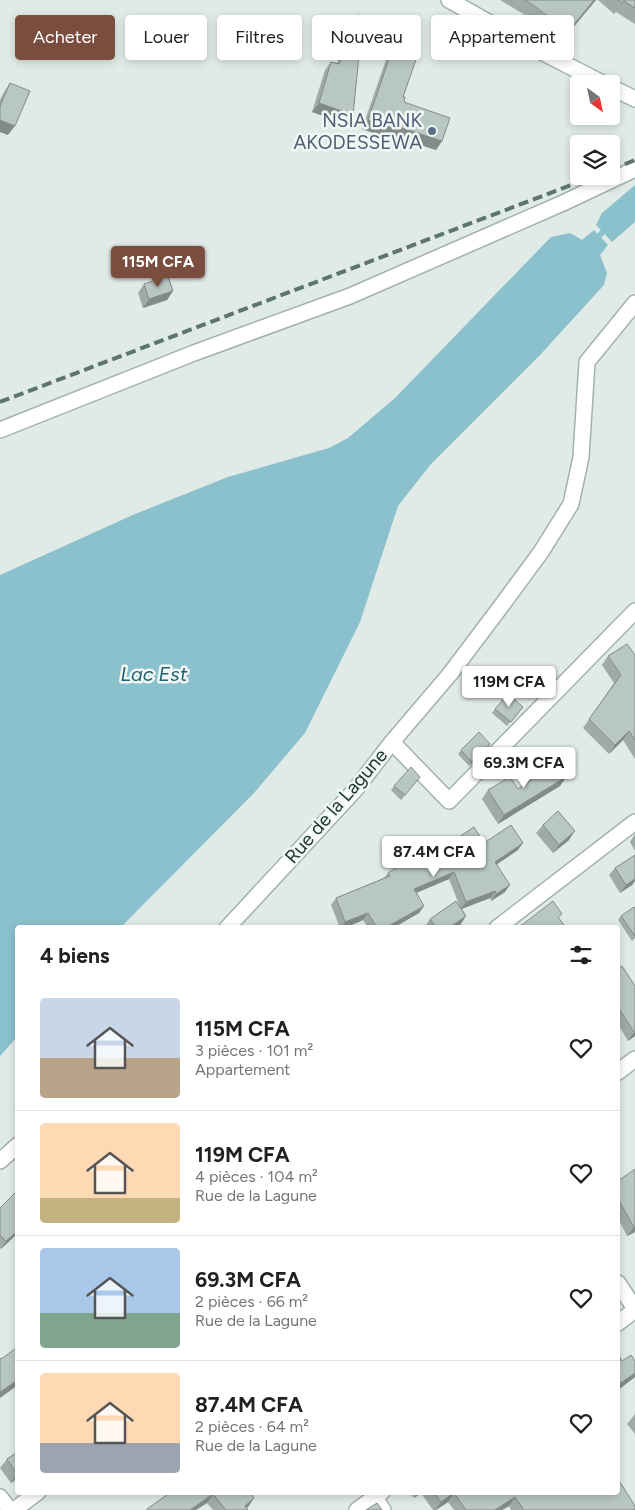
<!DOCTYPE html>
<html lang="fr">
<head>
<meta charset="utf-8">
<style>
  body { margin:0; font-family:Figtree,sans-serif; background:#f6f6f6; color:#202124; height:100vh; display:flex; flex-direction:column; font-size:19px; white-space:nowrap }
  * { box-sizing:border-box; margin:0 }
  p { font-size:16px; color:#757577 }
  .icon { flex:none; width:28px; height:28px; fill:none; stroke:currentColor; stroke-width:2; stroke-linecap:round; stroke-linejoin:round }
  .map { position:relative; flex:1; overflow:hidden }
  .details { position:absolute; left:15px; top:925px; width:605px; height:570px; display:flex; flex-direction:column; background:#fff; border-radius:5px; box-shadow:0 2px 8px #0003 }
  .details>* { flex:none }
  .hud { position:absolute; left:15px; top:15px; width:605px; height:45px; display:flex; gap:10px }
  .needle { width:32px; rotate:147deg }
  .tools { position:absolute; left:570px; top:75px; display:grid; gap:10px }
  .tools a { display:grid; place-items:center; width:50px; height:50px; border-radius:5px; background:#fff; box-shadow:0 2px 8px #0003; font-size:25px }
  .price { position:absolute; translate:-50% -42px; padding:0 11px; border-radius:5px; background:#fff; color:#222; font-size:16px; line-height:32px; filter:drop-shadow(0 1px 2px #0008) }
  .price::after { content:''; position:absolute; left:50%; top:30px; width:15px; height:11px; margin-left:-8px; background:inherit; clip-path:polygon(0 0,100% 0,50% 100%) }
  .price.on { background:#7a4d3f; color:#fff }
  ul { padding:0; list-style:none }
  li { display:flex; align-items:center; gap:15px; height:125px; padding:0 25px }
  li+li { border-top:1px solid #e0e0e0 }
  li span { display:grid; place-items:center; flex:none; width:140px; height:100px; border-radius:5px; color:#555 }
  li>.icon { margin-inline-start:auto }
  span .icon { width:60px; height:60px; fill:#fffc; stroke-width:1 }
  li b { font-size:21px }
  h2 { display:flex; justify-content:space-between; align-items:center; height:60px; padding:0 25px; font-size:21px }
  .chip { padding:0 18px; border-radius:5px; background:#fff; box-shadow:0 2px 8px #0003; font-size:18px; line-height:45px }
  .chip.on { background:#7a4d3f; color:#fff }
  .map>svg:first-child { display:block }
  .water { fill:#8bc1cc }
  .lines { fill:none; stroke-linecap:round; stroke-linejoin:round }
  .stream { stroke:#8bc1cc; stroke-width:5.5 }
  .street-casing { stroke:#a3b1ad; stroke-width:18 }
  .secondary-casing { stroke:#a0b5ad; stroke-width:18 }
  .street { stroke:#fff; stroke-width:15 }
  .secondary { stroke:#fff; stroke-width:15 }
  .rail { stroke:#5c756e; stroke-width:4; stroke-dasharray:10 5; stroke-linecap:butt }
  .wall { fill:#9faba7 }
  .shaded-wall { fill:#828b88 }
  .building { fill:#b9c7c2; stroke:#828b88 }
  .service-dot { fill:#5c6f8a; stroke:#f0f7f4; stroke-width:2 }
  .labels { text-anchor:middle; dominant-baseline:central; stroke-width:5; stroke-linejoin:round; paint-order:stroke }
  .service-label { font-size:19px; fill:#4e5e75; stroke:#f0f7f4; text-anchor:end }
  .street-label { font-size:19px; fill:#223933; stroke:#f0f7f4 }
  .water-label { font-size:20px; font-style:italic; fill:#206270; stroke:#f0f7f4 }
</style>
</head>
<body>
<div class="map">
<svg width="635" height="1510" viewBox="0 0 635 1510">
  <rect width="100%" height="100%" fill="#e0eae6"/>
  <!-- water -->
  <path class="water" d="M 635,185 L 635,222 L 612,242 L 596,225 L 602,213 Z
    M 594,230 L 608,245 L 600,255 L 607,273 L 604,285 L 540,355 L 431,464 L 398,506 L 360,622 L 305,733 L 254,793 L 121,927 L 18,928 L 17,1037 L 0,1056 L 0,575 L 135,514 L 228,477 L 329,448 L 348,438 L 395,398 L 551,237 L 570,233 L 582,240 Z"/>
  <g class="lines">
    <!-- stream -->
    <path class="stream" d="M 599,236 L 608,227"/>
    <defs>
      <path id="street" d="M 0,430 L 194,353 L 350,296 L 563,203 L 635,169
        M 392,742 L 450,674 L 499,609 L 541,552 L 571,504 L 581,457 L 587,362 L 635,303
        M 227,928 L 355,790 L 392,742 L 449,801 L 635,611
        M 497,928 L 635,822
        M 618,1072 L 635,1059
        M 0,1161 L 18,1145
        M 618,1283 L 635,1309
        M 618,1323 L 635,1310
        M 371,1492 L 383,1510
        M 0,1497 L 10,1510
        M 14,1510 L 38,1492
        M 357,1510 L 382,1492"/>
      <path id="secondary" d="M 449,0 L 538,50 L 604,84
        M 611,87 L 635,99"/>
    </defs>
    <!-- street casing -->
    <use href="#street" class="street-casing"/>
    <!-- secondary casing -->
    <use href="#secondary" class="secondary-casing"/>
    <!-- street -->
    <use href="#street" class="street"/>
    <!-- secondary -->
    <use href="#secondary" class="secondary"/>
    <!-- rail -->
    <path class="rail" d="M 611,170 L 635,160
      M 0,402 L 595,176"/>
  </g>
  <!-- wall -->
  <path class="wall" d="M 500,0 L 596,0 L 560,43 L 530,18 Z
    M 598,0 L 635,0 L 635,24 L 616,12 L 614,14 Z
    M 358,15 L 347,124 L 312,112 L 325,70 L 331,62 L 337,63 L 352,24 Z
    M 396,39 L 404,102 L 442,141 L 436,150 L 390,135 L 388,138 L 362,129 L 390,48 Z
    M 10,83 L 8,135 L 0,132 L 0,100 L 4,92 Z
    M 144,284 L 173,291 L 167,300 L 143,308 L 138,293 Z
    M 635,655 L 635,759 L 623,740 L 609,754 L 583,728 L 614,683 L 602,665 L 608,656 Z
    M 523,707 L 507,726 L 492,713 L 495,709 Z
    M 490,744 L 487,749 L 469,766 L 458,754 L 461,750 Z
    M 420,777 L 401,800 L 391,790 L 394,786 Z
    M 566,777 L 560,786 L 498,824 L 482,799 L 488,790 L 518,789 Z
    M 543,825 L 569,840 L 553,853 L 536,833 Z
    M 635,834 L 635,851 L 630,842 Z
    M 453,841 L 484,843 L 518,850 L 497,864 L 505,892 L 491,901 L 490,898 L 462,909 L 466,916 L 460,925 L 456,928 L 424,928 L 430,919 L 460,907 L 449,879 L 416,893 L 424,906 L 419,913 L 393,928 L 368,928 L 363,920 L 345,928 L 340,928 L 331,905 L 336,898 L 384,878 L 388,873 L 406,867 L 448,849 L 448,848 Z
    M 635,855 L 635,881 L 632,885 L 620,893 L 609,875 L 615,868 Z
    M 635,908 L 635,938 L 632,941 L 618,920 L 621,916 Z
    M 618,969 L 635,986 L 635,1036 L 628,1041 L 618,1024 Z
    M 635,1169 L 635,1232 L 627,1236 L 618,1218 L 618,1181 Z
    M 18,1190 L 18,1233 L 1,1249 L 0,1248 L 0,1208 Z
    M 618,1354 L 622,1361 L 635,1361 L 635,1377 L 618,1390 Z
    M 635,1414 L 635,1434 L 627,1424 Z
    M 18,1452 L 18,1478 L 11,1483 L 0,1468 L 7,1459 Z
    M 171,1492 L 250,1492 L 254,1498 L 247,1508 L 248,1510 L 213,1510 L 207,1503 L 196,1510 L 146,1510 Z
    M 410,1492 L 618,1492 L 635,1510 L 511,1510 L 509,1506 L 502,1510 L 454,1510 L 448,1502 L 436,1510 L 433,1510 L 421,1493 L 414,1498 Z"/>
  <!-- shaded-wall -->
  <path class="shaded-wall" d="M 594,0 L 596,0 L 560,43 L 568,32 Z
    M 319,103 L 353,115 L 347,124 L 312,112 Z
    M 0,120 L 15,126 L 8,135 L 0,132 Z
    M 368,120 L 396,126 L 442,141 L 436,150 L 390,135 L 388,138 L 362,129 Z
    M 173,291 L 167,300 L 143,308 L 149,299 Z
    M 629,731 L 623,740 L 609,754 L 615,745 Z
    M 490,744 L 487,749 L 469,766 L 472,762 Z
    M 566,777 L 560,786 L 498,824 L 504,815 Z
    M 575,831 L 569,840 L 553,853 L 559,845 Z
    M 523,843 L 518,850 L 490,869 L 495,862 Z
    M 454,872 L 449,879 L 409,896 L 414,889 Z
    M 635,879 L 635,881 L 632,885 L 620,893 L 626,885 Z
    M 510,885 L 505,892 L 491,901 L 496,894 Z
    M 495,891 L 490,898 L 461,909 L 466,902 Z
    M 424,906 L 419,913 L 393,928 L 385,928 Z
    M 368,913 L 363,920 L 345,928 L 342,928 L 345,922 Z
    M 466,916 L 460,925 L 456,928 L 449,928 Z
    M 634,1032 L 635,1032 L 635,1036 L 628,1041 Z
    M 635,1226 L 635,1232 L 627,1236 L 634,1227 Z
    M 18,1231 L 18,1233 L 1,1249 L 6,1241 Z
    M 635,1373 L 635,1377 L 618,1390 L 618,1387 L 621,1383 Z
    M 18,1380 L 18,1385 L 0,1398 L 0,1392 Z
    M 17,1474 L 18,1474 L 18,1478 L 11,1483 Z
    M 418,1492 L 422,1492 L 414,1498 Z
    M 454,1493 L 448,1502 L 436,1510 L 435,1510 L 441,1502 Z
    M 213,1494 L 207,1503 L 196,1510 L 190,1510 Z
    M 515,1497 L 509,1506 L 502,1510 L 495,1510 Z
    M 254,1498 L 248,1507 L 244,1510 L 245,1506 Z"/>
  <!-- building -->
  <path class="building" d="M 525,0 L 594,0 L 568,32 L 537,8 Z
    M 618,0 L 635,0 L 635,8 L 624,1 L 622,3 Z
    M 358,15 L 363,16 L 353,115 L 319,103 L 331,62 L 339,64 Z
    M 396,39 L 420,48 L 403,97 L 405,97 L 404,102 L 450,118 L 442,141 L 396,126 L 395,129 L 368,120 Z
    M 10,83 L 30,91 L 15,126 L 0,120 L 0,106 Z
    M 168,276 L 173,291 L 149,299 L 144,284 Z
    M 627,644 L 635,655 L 635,740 L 629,731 L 615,745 L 589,719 L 621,675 L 608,656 Z
    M 508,694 L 523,707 L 511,722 L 495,709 Z
    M 479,732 L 490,744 L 472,762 L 461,750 Z
    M 556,763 L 566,777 L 504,815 L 488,790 L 510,777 L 518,789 Z
    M 411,767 L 420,777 L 405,795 L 394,786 Z
    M 558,811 L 575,831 L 559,845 L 543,825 Z
    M 511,825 L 523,843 L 495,862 L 510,885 L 496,894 L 495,891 L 466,902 L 454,872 L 414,889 L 424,906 L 385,928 L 377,928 L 368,913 L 345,922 L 336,898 L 390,876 L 388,873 L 404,863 L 406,867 L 455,846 L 453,841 L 474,827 L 484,843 Z
    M 635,855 L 635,879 L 626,885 L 615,868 Z
    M 456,901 L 466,916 L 449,928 L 436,928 L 430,919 Z
    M 553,901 L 562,914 L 558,917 L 566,928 L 518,928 Z
    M 634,907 L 635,908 L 635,936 L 621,916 Z
    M 622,966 L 635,986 L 635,1032 L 634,1032 L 618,1007 L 618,969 Z
    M 635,1169 L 635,1226 L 634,1227 L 618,1199 L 618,1181 Z
    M 18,1190 L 18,1231 L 6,1241 L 0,1235 L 0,1208 Z
    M 18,1347 L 18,1380 L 0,1392 L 0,1358 L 1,1359 Z
    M 618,1354 L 622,1361 L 631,1355 L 635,1361 L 635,1373 L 621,1383 L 618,1379 Z
    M 18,1452 L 18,1474 L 17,1474 L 7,1459 Z
    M 618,1479 L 635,1506 L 635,1510 L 524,1510 L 515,1497 L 495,1510 L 466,1510 L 454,1493 L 441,1502 L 434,1492 L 618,1492 Z
    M 171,1492 L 250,1492 L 254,1498 L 245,1506 L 248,1510 L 226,1510 L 213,1494 L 190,1510 L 147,1510 L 147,1509 Z
    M 377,1503 L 382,1510 L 366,1510 Z"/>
  <!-- markers -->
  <circle class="service-dot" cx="432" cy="131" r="5"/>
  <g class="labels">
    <!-- service labels -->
    <g class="service-label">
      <text x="422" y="120">NSIA BANK<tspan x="422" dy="22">AKODESSEWA</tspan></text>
    </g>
    <!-- street labels -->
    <g class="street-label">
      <text transform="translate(336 806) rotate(-49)">Rue de la Lagune</text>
    </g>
    <!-- water labels -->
    <g class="water-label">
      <text x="154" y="674">Lac Est</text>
    </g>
  </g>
</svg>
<div class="tools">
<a><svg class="needle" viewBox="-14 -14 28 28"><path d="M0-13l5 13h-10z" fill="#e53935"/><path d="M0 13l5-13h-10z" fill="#757577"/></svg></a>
<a><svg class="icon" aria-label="layers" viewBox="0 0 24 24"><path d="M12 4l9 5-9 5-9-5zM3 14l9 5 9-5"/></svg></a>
</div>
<b class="price on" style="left:158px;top:288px">115M CFA</b>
<b class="price" style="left:509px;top:708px">119M CFA</b>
<b class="price" style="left:524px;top:789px">69.3M CFA</b>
<b class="price" style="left:434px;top:878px">87.4M CFA</b>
<div class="hud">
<a class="chip on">Acheter</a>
<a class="chip">Louer</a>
<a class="chip">Filtres</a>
<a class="chip">Nouveau</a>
<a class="chip">Appartement</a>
</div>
<section class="details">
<h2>4 biens<svg class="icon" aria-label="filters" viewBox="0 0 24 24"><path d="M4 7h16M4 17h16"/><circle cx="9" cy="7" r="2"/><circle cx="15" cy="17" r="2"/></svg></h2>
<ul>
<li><span style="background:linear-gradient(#c9d6e8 60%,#b9a48a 0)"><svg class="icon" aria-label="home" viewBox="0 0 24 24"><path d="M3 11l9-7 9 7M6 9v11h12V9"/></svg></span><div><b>115M CFA</b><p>3 pièces · 101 m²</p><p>Appartement</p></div><svg class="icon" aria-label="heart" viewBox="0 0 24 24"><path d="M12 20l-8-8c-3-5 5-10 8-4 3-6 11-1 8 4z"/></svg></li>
<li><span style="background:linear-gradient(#ffd9b3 75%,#c2b280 0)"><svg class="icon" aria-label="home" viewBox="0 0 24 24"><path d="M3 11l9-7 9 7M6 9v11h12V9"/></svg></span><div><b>119M CFA</b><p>4 pièces · 104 m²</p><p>Rue de la Lagune</p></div><svg class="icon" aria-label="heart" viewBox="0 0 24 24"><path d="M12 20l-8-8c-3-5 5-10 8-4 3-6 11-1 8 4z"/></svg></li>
<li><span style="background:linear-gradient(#a9c7e8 65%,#7fa58c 0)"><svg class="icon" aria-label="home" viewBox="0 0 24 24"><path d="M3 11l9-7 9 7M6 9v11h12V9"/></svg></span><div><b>69.3M CFA</b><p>2 pièces · 66 m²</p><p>Rue de la Lagune</p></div><svg class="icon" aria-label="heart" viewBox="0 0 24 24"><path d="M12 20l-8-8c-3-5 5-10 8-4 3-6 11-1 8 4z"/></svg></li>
<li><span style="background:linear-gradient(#ffd9b3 70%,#9aa5b1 0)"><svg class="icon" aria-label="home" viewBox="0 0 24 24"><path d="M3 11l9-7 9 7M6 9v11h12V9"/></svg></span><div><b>87.4M CFA</b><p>2 pièces · 64 m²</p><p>Rue de la Lagune</p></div><svg class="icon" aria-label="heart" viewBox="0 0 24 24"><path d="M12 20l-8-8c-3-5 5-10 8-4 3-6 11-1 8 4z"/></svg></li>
</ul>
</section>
</div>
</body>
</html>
